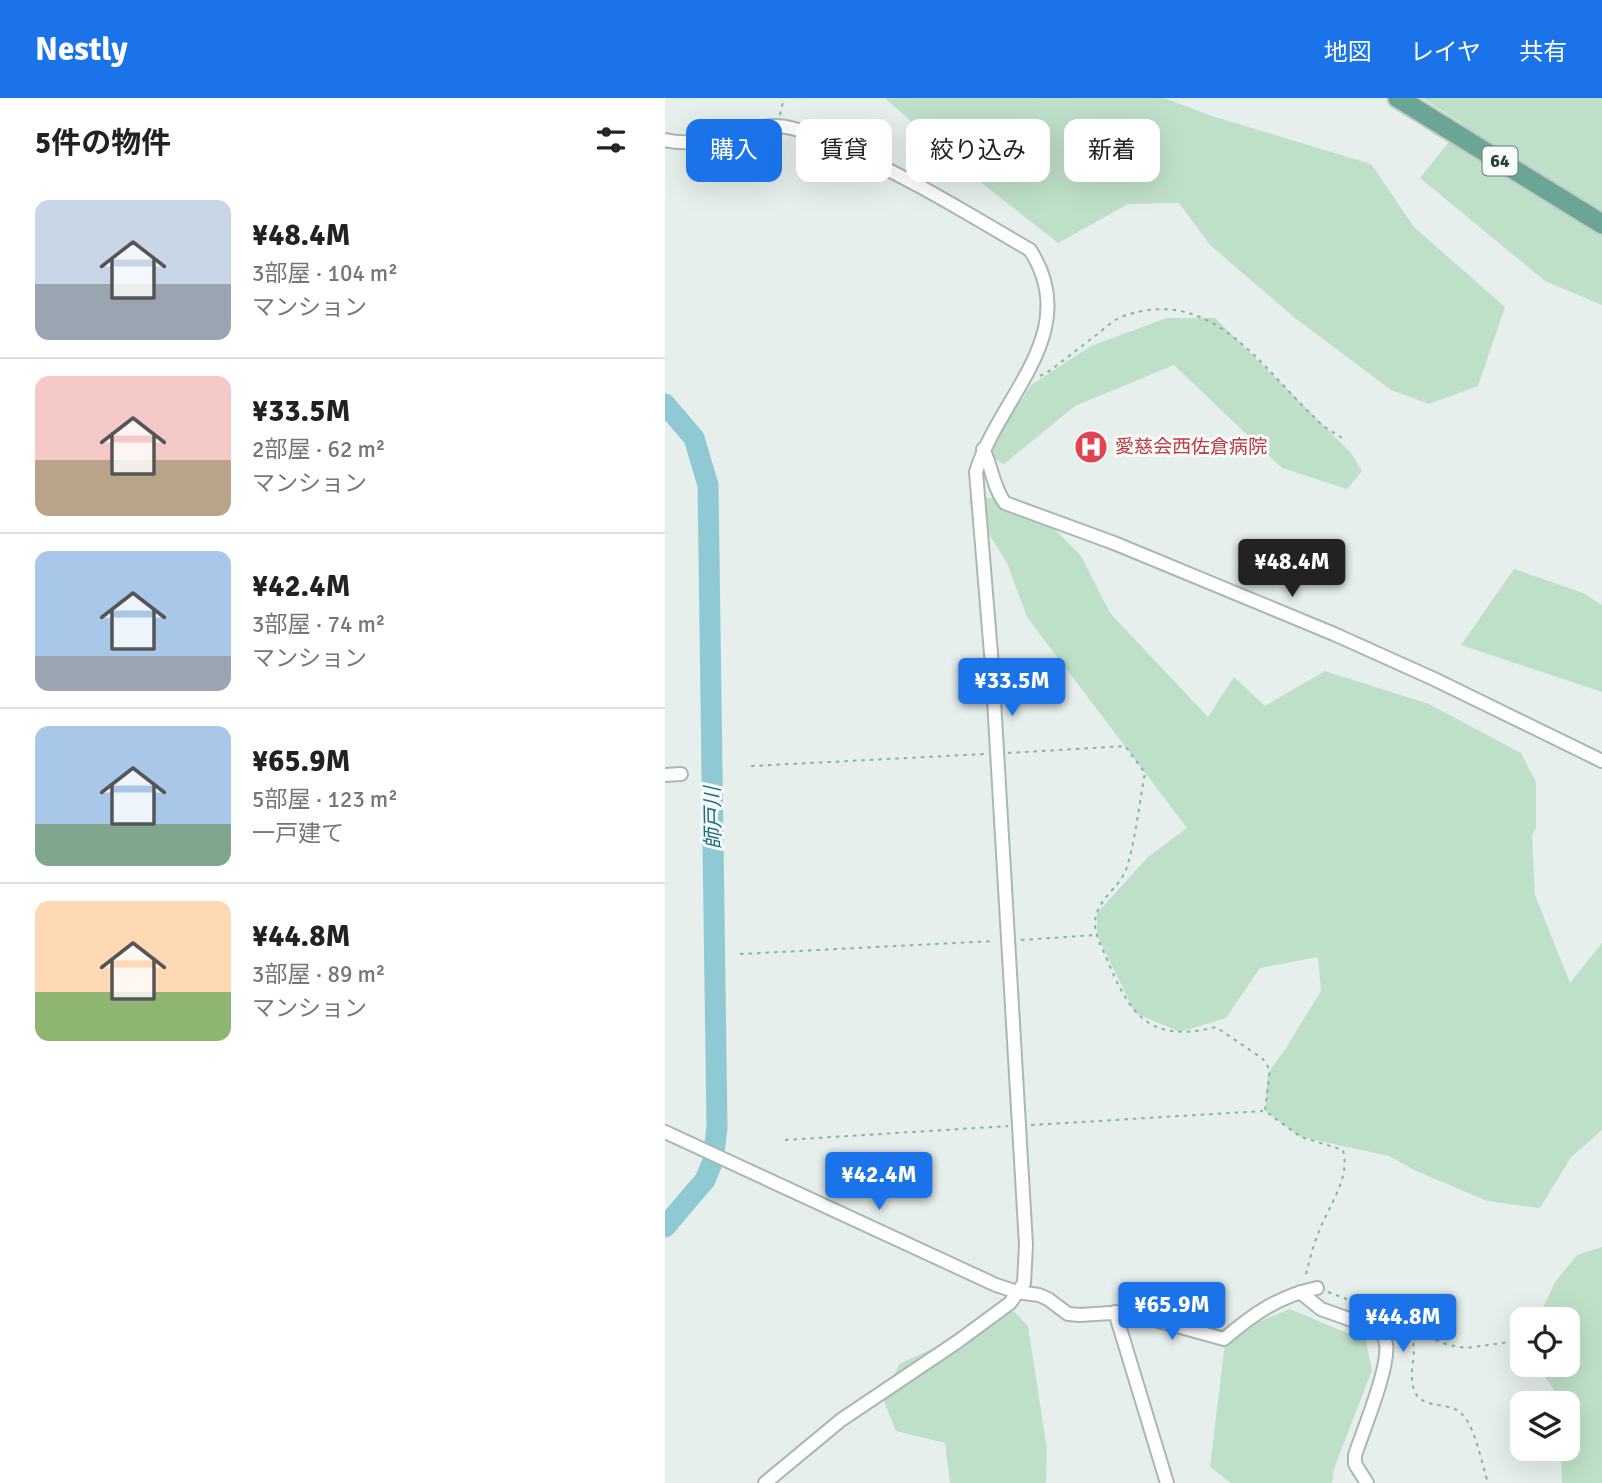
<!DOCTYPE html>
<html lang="ja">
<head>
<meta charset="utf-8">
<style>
  body { margin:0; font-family:Signika,"Noto Sans JP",sans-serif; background:#f6f6f6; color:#222; height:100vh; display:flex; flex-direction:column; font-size:26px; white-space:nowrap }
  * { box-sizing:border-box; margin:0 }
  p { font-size:23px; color:#767676 }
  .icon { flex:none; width:38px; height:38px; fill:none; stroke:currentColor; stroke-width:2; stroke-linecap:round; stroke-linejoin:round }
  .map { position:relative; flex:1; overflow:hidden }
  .drawer { display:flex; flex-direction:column; background:#fff; width:665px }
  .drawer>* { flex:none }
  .hud { position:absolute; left:21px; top:21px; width:665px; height:63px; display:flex; gap:14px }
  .tools { position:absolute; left:845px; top:1209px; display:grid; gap:14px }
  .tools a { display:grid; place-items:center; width:70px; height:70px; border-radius:14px; background:#fff; box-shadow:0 7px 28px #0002; font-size:35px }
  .price { position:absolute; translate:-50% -60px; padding:0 16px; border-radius:7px; background:#1a73e8; color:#fff; font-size:23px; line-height:46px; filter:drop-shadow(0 2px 4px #0008) }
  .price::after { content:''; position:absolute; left:50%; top:42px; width:21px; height:16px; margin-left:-10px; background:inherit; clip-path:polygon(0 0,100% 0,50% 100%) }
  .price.selected { background:#222; color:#fff }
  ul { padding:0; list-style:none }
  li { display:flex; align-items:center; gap:21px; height:175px; padding:0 35px }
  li+li { border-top:2px solid #e0e0e0 }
  li span { display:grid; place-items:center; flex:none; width:196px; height:140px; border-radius:14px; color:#555 }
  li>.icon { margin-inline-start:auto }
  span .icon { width:84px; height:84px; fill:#fffc; stroke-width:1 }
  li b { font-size:30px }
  h2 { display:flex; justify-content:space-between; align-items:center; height:84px; padding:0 35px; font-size:30px }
  .chip { padding:0 24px; border-radius:14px; background:#fff; box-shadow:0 7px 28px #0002; font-size:24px; line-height:63px }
  .chip.selected { background:#1a73e8; color:#fff }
  header { display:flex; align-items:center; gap:42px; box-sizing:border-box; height:98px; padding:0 35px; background:#1a73e8; color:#fff }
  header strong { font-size:33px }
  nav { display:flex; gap:38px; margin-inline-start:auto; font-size:24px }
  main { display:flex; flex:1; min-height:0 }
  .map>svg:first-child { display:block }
  .green { fill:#bfe0c8 }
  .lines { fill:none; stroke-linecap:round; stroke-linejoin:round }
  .river { stroke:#8ec9d4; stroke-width:21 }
  .street-casing { stroke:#a8b8b2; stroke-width:16 }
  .primary-casing { stroke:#c2cac8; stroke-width:23 }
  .path { stroke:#86b3a5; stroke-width:2; stroke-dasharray:3.5 5; stroke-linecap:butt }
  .street { stroke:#fff; stroke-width:12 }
  .primary { stroke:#6aa596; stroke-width:19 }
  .labels { text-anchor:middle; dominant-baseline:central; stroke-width:6; stroke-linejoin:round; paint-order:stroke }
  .shield { fill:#f7fbf9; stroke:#637a73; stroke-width:2 }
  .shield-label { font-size:18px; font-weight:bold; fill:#24423a }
  .health-label { font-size:19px; fill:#be3a42; stroke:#f7fbf9; text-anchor:start }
  .water-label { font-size:21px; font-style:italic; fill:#1c6f80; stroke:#f7fbf9 }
</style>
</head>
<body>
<header>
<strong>Nestly</strong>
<nav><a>地図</a><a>レイヤ</a><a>共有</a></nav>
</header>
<main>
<section class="drawer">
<h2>5件の物件<svg class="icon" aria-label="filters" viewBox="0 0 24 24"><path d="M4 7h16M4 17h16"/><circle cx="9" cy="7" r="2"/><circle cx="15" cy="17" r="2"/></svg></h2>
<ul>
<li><span style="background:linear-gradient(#c9d6e8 60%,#9aa5b1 0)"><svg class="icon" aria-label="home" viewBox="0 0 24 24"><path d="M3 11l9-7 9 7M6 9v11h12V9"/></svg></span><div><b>¥48.4M</b><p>3部屋 · 104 m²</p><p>マンション</p></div></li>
<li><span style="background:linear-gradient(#f6c9c9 60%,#b9a48a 0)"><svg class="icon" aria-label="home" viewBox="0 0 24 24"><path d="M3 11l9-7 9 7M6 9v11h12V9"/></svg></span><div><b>¥33.5M</b><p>2部屋 · 62 m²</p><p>マンション</p></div></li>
<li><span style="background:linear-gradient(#a9c7e8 75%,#9aa5b1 0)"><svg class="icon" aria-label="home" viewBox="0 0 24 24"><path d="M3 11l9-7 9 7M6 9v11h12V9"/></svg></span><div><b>¥42.4M</b><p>3部屋 · 74 m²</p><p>マンション</p></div></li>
<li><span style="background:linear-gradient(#a9c7e8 70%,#7fa58c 0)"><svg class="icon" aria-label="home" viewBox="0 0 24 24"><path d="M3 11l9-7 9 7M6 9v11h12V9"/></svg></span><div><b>¥65.9M</b><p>5部屋 · 123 m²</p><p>一戸建て</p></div></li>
<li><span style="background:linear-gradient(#ffd9b3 65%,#8fb573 0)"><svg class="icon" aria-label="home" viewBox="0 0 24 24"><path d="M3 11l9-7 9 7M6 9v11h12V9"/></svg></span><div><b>¥44.8M</b><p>3部屋 · 89 m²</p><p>マンション</p></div></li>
</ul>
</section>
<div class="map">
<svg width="937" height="1385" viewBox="0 0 937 1385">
  <rect width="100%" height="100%" fill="#e6efeb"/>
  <!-- green -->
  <path class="green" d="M 220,0 L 499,0 L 547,18 L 706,66 L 749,129 L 840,209 L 813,288 L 764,306 L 726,292 L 630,220 L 545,147 L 514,105 L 463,106 L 393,145 L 294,67 Z
    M 757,0 L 937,0 L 937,207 L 880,183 L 755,80 L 798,26 Z
    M 502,220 L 550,220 L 686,355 L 697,373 L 682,391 L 617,370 L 509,267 L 410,308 L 339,366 L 321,356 L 366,287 L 426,248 Z
    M 316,399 L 365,406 L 416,458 L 445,515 L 543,619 L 569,579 L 600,608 L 660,573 L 764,606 L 856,655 L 871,684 L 871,730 L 867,738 L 870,797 L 905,885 L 937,845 L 937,1032 L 906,1059 L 875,1110 L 822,1103 L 749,1072 L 724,1058 L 636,1039 L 600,1013 L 603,975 L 621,950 L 656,893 L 653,859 L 595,870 L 561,920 L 515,934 L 470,915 L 432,837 L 432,815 L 483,759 L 522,730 L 362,519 L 342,465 L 304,404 Z
    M 849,471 L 918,495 L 937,507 L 937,594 L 796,547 Z
    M 937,1149 L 937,1385 L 897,1385 L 896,1351 L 903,1351 L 903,1329 L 907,1318 L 903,1313 L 903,1306 L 898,1305 L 872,1267 L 903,1267 L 903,1222 L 873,1220 L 890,1184 L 912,1157 Z
    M 625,1211 L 701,1243 L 707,1272 L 669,1371 L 667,1385 L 566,1385 L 545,1369 L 561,1237 Z
    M 349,1213 L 363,1228 L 382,1352 L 381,1385 L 285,1385 L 280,1345 L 231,1333 L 219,1303 L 234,1266 Z"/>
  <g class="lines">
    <!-- river -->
    <path class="river" d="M 0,306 L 29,340 L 43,387 L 52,1029 L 48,1063 L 40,1082 L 0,1129"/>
    <defs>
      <path id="street" d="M 0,42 C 45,53 86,20 126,30 C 140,33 153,41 166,46 C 236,74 300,114 365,152 C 419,235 334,298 311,374 L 327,568 L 361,1147 L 359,1185 L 345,1205 L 292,1244 L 176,1322 L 100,1385
        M 318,351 C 327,368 328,390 340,405 L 449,445 L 669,536 L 769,581 L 937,663
        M 0,677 L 16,676
        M 0,1034 L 331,1187 L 352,1194 L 374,1197 L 383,1201 L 403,1216 L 415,1217 L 461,1214 L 559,1241 C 588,1216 614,1198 652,1190
        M 635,1194 L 656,1211 L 709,1230 C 716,1234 720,1238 721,1246 C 725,1268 698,1333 690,1357 L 690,1366 L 702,1385
        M 450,1214 L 502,1385"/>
      <path id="primary" d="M 733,0 L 937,126"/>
    </defs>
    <!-- street casing -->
    <use href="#street" class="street-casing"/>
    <!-- primary casing -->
    <use href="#primary" class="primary-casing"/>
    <!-- path -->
    <path class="path" d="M 115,17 L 119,0
      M 375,278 L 383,274 C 399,262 414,250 430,238 C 438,232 447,223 456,219 C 546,185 596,269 651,321 C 658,329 668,334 677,340
      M 343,655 L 460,648 L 480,675 C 474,706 471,739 462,769 C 456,788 436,798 431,818 C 427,832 436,847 441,859 C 464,916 484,946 551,929 L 598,961 L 605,972 L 600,1013 L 636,1039 L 678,1052 C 686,1081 662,1110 653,1136 C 647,1150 644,1165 640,1180
      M 86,668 L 320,656
      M 356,842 L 431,837
      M 75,856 L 329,843
      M 366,1027 L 598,1013
      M 120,1042 L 343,1028
      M 663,1194 L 708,1211 L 738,1219 L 769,1241 L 783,1247 L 802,1250 L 858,1242
      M 724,1224 C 766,1236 740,1265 749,1292 C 756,1312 783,1303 796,1315 C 810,1327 817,1367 823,1385"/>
    <!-- street -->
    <use href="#street" class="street"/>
    <!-- primary -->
    <use href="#primary" class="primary"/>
  </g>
  <!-- icons -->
  <defs>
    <symbol id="hospital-disc" viewBox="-11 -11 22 22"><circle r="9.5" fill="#e0444e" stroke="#f7fbf9"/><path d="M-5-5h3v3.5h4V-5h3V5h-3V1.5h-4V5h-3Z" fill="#fff"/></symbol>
  </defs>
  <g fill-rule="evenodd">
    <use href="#hospital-disc" x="407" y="330" width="38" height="38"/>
  </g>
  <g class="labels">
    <!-- shield labels -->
    <rect class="shield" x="817.5" y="48.5" width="35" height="29" rx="5"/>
    <g class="shield-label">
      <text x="835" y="63">64</text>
    </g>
    <!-- health labels -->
    <g class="health-label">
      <text x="450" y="349">愛慈会西佐倉病院</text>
    </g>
    <!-- water labels -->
    <g class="water-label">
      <text transform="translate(48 720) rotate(-91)">師戸川</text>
    </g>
  </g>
</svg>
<div class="tools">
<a><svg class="icon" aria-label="locate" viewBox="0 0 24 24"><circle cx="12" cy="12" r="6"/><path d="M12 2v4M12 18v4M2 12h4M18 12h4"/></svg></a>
<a><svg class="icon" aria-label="layers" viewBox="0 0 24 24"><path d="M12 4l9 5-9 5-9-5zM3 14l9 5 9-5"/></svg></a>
</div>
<b class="price selected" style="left:627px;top:501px">¥48.4M</b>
<b class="price" style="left:347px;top:620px">¥33.5M</b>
<b class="price" style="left:214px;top:1114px">¥42.4M</b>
<b class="price" style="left:507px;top:1244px">¥65.9M</b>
<b class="price" style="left:738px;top:1256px">¥44.8M</b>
<div class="hud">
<a class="chip selected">購入</a>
<a class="chip">賃貸</a>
<a class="chip">絞り込み</a>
<a class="chip">新着</a>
</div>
</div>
</main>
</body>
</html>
